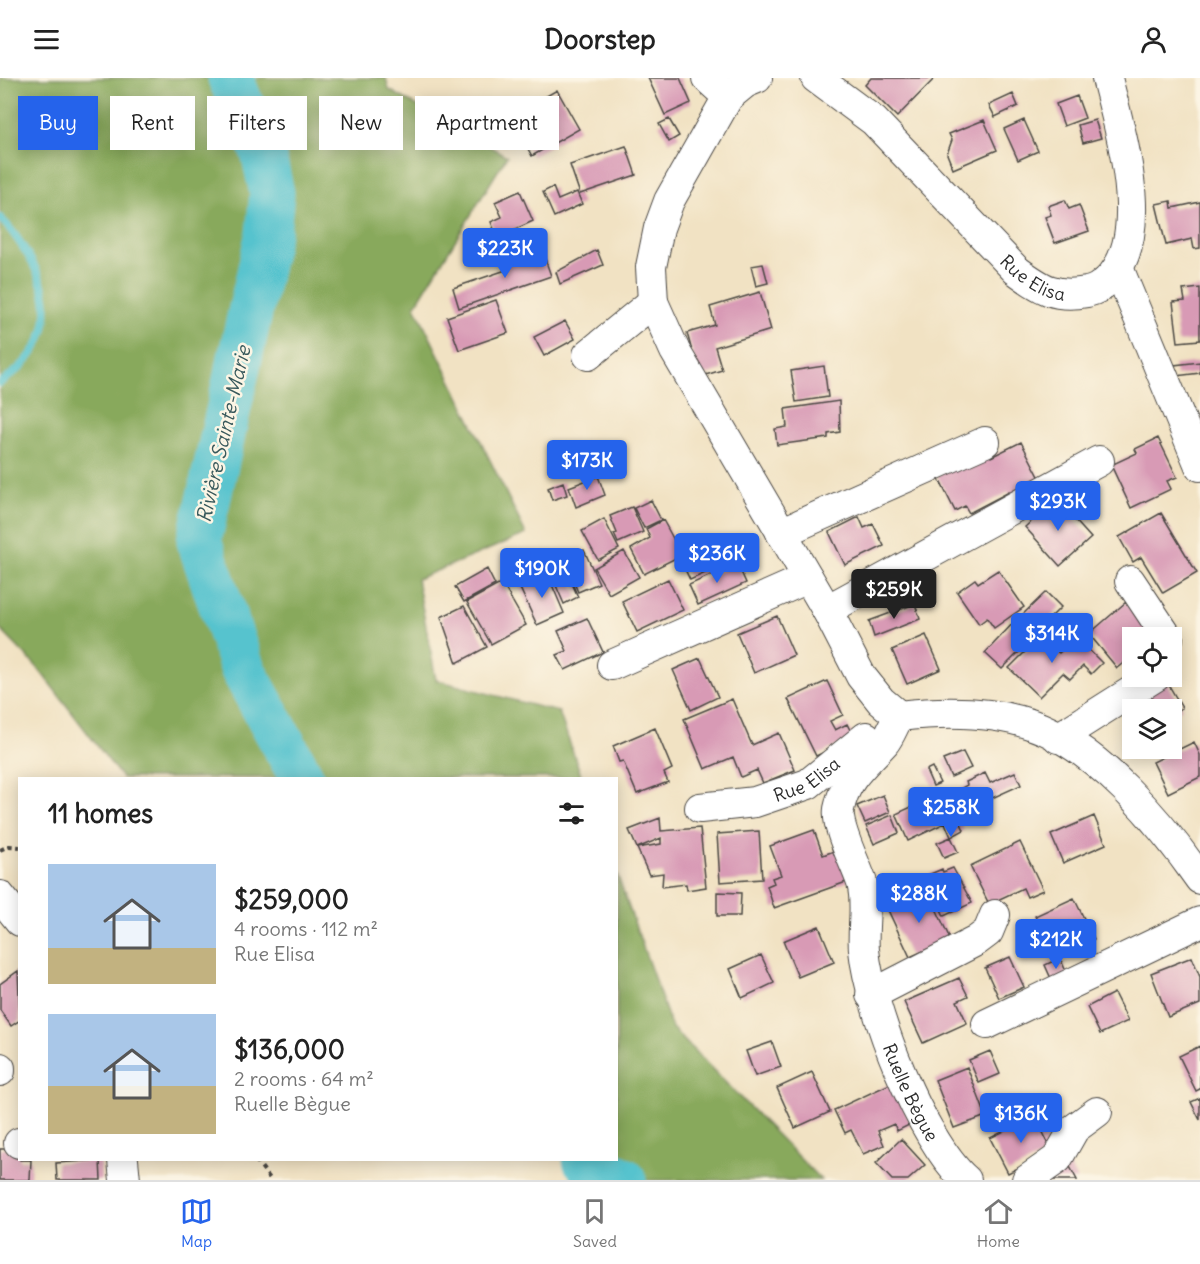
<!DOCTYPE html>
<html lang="en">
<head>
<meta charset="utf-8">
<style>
  body { margin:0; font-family:Delius,sans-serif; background:#f6f6f6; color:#222; height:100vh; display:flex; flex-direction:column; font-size:22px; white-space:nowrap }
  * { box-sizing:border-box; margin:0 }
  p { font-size:20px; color:#767676 }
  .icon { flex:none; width:33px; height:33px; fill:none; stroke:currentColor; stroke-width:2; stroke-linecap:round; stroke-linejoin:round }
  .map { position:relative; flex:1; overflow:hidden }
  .details { position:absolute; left:18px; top:699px; width:600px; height:384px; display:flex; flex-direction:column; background:#fff; border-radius:0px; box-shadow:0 3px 15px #0003 }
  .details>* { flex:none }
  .guide { position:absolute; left:18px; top:18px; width:600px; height:54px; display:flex; gap:12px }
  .buttons { position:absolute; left:1122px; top:549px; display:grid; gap:12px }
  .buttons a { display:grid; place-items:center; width:60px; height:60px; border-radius:0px; background:#fff; box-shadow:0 3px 15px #0003; font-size:30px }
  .price { position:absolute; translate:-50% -51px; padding:0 14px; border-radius:6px; background:#2563eb; color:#fff; font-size:20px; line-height:39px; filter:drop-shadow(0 2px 3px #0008) }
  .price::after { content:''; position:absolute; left:50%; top:36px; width:18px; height:14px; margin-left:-9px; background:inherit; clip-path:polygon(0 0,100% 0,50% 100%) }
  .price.on { background:#222; color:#fff }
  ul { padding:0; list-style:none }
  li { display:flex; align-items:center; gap:18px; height:150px; padding:0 30px }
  li span { display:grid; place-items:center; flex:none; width:168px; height:120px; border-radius:0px; color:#555 }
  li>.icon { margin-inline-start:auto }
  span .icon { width:72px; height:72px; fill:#fffc; stroke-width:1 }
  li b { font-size:26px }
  h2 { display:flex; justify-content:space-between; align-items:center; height:72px; padding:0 30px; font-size:26px }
  .chip { padding:0 21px; border-radius:0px; background:#fff; box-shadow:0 3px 15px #0003; font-size:21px; line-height:54px }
  .chip.on { background:#2563eb; color:#fff }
  header { display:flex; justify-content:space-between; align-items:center; height:78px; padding:0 30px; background:#fff; font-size:27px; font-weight:800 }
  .dock { display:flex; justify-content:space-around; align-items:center; height:84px; border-top:2px solid #e0e0e0; background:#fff; font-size:16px; color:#767676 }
  .dock a { display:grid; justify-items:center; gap:3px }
  .dock .on { color:#2563eb }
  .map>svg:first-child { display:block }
  .forest { fill:#88a95c; stroke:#5a6a44; stroke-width:1.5 }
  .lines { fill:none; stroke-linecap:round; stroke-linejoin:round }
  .stream { stroke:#56c3ce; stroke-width:8 }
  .river { stroke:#56c3ce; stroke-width:45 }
  .building { fill:#d89ab5; fill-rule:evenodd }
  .minor-casing { stroke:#494642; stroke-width:32 }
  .path { stroke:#494642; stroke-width:4; stroke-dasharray:4.5 4.5; stroke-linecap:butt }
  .minor { stroke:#fff; stroke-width:30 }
  .labels { text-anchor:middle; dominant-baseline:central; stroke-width:5; stroke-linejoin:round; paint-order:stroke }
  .street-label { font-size:18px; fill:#2b2b2b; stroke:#fcf5e5 }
  .water-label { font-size:20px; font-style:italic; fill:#38595c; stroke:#fcf5e5 }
</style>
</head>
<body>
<header><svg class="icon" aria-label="menu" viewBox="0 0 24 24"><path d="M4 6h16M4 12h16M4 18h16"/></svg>Doorstep<svg class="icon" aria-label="person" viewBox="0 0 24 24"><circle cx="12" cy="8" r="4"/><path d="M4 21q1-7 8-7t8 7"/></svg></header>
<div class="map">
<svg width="1200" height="1102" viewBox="0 0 1200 1102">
  <rect width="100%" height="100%" fill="#fcf5e5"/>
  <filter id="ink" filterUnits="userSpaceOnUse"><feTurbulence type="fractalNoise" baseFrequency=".0167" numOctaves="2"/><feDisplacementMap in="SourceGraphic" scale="12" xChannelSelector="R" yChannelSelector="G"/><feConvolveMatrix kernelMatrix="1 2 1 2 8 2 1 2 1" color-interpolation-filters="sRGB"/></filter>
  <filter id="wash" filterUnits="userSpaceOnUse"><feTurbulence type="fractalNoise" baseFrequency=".008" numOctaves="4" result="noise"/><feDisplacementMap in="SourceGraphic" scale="24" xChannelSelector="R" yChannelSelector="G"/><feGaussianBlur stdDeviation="1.35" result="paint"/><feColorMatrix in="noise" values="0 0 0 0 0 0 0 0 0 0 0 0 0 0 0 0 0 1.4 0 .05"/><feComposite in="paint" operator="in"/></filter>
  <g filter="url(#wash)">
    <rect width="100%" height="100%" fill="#f1e2c3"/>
    <!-- forest -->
    <path class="forest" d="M 0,0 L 386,0 L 389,12 L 507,78 L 415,228 L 526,456 L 417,501 L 436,602 L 559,634 L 582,700 L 122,700 L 37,589 L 0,551 Z
      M 617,796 L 672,950 L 821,1102 L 597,1102 L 585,1082 L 616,1082 Z"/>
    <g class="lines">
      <!-- stream -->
      <path class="stream" d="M 0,140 C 12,151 19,163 28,177 C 59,229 51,271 0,305"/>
      <!-- river -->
      <path class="river" d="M 230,0 L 263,74 L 272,115 L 268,155 L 199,463 L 243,592 L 302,700
        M 585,1082 L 624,1102"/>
    </g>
    <g id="blocks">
      <!-- building -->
      <path class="building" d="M 648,0 L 680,0 L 691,25 L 665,37 Z
        M 871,0 L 935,0 L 897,39 L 865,7 Z
        M 557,12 L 579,51 L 532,78 L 510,39 Z
        M 1013,16 L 1018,28 L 995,39 L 989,27 Z
        M 1077,18 L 1085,40 L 1064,48 L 1056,26 Z
        M 669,41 L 679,58 L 669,64 L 659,46 Z
        M 984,42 L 997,72 L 953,91 L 947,76 L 952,62 L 949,56 Z
        M 1024,42 L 1038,73 L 1018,82 L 1004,51 Z
        M 1095,42 L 1101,60 L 1083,65 L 1078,47 Z
        M 626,68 L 636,97 L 580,116 L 570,87 Z
        M 553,109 L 558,122 L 577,114 L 582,126 L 554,139 L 543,114 Z
        M 520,113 L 533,143 L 509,154 L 510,158 L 499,163 L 491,144 L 502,139 L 495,124 Z
        M 1065,122 L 1069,131 L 1079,127 L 1089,153 L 1055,165 L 1045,139 L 1051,137 L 1048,128 Z
        M 1171,123 L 1172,130 L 1200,124 L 1200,170 L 1194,171 L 1192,161 L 1166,167 L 1156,126 Z
        M 542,172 L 551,198 L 459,230 L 453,210 L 506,192 L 504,185 Z
        M 597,172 L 603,187 L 560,206 L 556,194 Z
        M 763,186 L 768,205 L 756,208 L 751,188 Z
        M 1200,210 L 1200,262 L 1178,264 L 1173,224 L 1185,223 L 1183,212 Z
        M 760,214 L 771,252 L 715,269 L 722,292 L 699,299 L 687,255 L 715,247 L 710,229 Z
        M 496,222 L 508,255 L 459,272 L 447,239 Z
        M 565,243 L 575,261 L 544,278 L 534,259 Z
        M 1200,284 L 1200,295 L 1176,298 L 1174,287 Z
        M 824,288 L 828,319 L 796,324 L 791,293 Z
        M 839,323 L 840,354 L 828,356 L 828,360 L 777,367 L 775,351 L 787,349 L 785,331 Z
        M 1158,360 L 1177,399 L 1167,403 L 1171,411 L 1131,430 L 1111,387 L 1137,375 L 1135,371 Z
        M 1021,364 L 1043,406 L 1013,421 L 1009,414 L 969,435 L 965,428 L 955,433 L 937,397 L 988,371 L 991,379 Z
        M 598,398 L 605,417 L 576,429 L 569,409 Z
        M 563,404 L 567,417 L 552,422 L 548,410 Z
        M 1056,421 L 1091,460 L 1060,488 L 1025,449 Z
        M 651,422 L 661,442 L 644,450 L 634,430 Z
        M 632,429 L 643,454 L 618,465 L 614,456 L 617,455 L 610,438 Z
        M 1161,435 L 1197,495 L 1163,515 L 1141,479 L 1133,484 L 1119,459 Z
        M 859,439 L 864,450 L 873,446 L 884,468 L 845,487 L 829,454 Z
        M 604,441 L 619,471 L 598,482 L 582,453 Z
        M 663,442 L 682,477 L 644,496 L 631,471 L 650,460 L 646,451 Z
        M 728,469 L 734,482 L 690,502 L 684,489 Z
        M 584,472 L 599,505 L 578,514 L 564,481 Z
        M 624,473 L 639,499 L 609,516 L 594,490 Z
        M 562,483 L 578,519 L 564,526 L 548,489 Z
        M 737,485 L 746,505 L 698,527 L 689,507 Z
        M 487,491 L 495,507 L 464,524 L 455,509 Z
        M 998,492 L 1024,529 L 994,550 L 987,540 L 979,546 L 957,514 L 975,501 L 978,505 Z
        M 547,495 L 564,535 L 537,547 L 519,508 Z
        M 668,501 L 683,532 L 637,554 L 622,523 Z
        M 502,505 L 526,547 L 491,566 L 467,524 Z
        M 1046,514 L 1061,529 L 1033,557 L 1018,541 Z
        M 1126,524 L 1155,560 L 1132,560 L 1132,578 L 1117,590 L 1089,556 Z
        M 915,526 L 920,541 L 874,559 L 869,543 Z
        M 464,528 L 487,569 L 457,585 L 441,539 Z
        M 777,538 L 794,577 L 754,595 L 737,555 Z
        M 587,540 L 603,574 L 565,592 L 557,577 L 567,573 L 558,553 Z
        M 1015,543 L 1033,560 L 1002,591 L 985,575 Z
        M 926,557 L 941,591 L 907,606 L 892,572 Z
        M 1041,558 L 1059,575 L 1076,559 L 1102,585 L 1091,596 L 1083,588 L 1070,601 L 1063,595 L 1039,619 L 1009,590 Z
        M 700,580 L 718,619 L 691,632 L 673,592 Z
        M 827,603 L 843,637 L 830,643 L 835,652 L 847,646 L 854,660 L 816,678 L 788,621 Z
        M 1167,604 L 1182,630 L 1172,636 L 1172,632 L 1132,632 L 1132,646 L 1123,628 Z
        M 732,621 L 752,667 L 779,655 L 795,692 L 763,705 L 757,692 L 741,699 L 733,679 L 705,691 L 684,641 Z
        M 655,650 L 672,691 L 664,695 L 668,704 L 637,716 L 623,683 L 619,684 L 613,668 Z
        M 1194,664 L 1200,677 L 1200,699 L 1168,715 L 1153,684 Z
        M 963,674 L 971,690 L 951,699 L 943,682 Z
        M 932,689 L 940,705 L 933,708 L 926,692 Z
        M 1015,694 L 1021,707 L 970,730 L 960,711 L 967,707 L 966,704 L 985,695 L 990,705 Z
        M 883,717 L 890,734 L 865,745 L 857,728 Z
        M 933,719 L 945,745 L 908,763 L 896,736 Z
        M 892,737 L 899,755 L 874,766 L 866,748 Z
        M 1094,738 L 1106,766 L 1063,785 L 1051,757 Z
        M 958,739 L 964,752 L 951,759 L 958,774 L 944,780 L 937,765 L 951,759 L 945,745 Z
        M 660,740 L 661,753 L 700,750 L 706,809 L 687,812 L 686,806 L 662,809 L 663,795 L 649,797 L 629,752 ZM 661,760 L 661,766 L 637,770 Z
        M 814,752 L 823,777 L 837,772 L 849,803 L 774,830 L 767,808 L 774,805 L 772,800 L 781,797 L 770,768 Z
        M 759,753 L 762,801 L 720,804 L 717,756 Z
        M 1020,764 L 1043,812 L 1027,819 L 1023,810 L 989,826 L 970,788 Z
        M 953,790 L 972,825 L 944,838 L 926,798 L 942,791 L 943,794 Z
        M 928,813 L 950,861 L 910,879 L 888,832 Z
        M 717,814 L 741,815 L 740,838 L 717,838 Z
        M 1074,820 L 1094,861 L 1054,880 L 1035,838 Z
        M 819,848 L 834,884 L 798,899 L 783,863 Z
        M 761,877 L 774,905 L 742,920 L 730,891 Z
        M 1010,879 L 1024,909 L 999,920 L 985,890 Z
        M 1192,879 L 1200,899 L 1200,926 L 1168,939 L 1151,895 Z
        M 1060,880 L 1068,898 L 1053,905 L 1045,887 Z
        M 18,893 L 20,942 L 11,948 L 0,932 L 0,906 Z
        M 959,900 L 968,918 L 957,923 L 967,945 L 923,965 L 904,924 Z
        M 1114,915 L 1128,943 L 1100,956 L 1087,929 Z
        M 772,964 L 781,989 L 755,998 L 746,973 Z
        M 1200,968 L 1200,1011 L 1196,1013 L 1179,978 Z
        M 990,973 L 1000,996 L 979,1005 L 969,982 Z
        M 967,989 L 986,1038 L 954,1050 L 935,1002 Z
        M 812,994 L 830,1034 L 795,1050 L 777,1010 Z
        M 892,1005 L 911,1046 L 897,1053 L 894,1046 L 878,1053 L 884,1067 L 863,1076 L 851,1052 L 845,1055 L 834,1032 Z
        M 1200,1020 L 1200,1042 L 1191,1024 Z
        M 1035,1038 L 1052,1073 L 1008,1095 L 990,1060 Z
        M 901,1061 L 925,1087 L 908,1102 L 892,1102 L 876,1085 Z
        M 0,1071 L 20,1071 L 20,1082 L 31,1082 L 30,1102 L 0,1102 Z
        M 100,1082 L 101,1102 L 57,1102 L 56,1085 Z
        M 1067,1083 L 1077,1102 L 1038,1102 Z"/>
    </g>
  </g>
  <g filter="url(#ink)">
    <use href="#blocks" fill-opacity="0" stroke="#494642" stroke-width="1.5"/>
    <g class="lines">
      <defs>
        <g id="minor">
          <path d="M 707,0 L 728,19"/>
          <path d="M 757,0 L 745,5 L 728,19 L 669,123 L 659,150 L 651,189 L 653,224 L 675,273 L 827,532 L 861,598 L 881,623 L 899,638 C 942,633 988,632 1030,646 C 1097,668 1161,745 1200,801"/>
          <path id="s1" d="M 816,0 L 874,43 L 1016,192 C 1042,211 1055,220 1087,214 C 1096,212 1100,209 1107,203 C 1154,159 1120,54 1107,0"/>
          <path d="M 1119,192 L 1200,388"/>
          <path d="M 588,277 L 653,224"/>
          <path d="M 781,455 L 985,364"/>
          <path d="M 1130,503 L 1168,560"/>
          <path d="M 827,532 L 1099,383"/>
          <path d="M 612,587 L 808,500"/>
          <path id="s2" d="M 899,638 C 894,646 890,658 884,665 C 864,687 845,700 839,731 C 836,750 856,786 862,805 C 868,826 862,850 864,872 C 870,932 921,1062 966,1102"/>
          <path d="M 1058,660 L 1156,598"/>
          <path id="s3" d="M 700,730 L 755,724 L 808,706 L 866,659"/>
          <path d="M 0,818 L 20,843"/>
          <path d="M 871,917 L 976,863 L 988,854 L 995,837"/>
          <path d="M 987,946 L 1200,844"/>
          <path d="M 0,990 L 0,993"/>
          <path d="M 19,1065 L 20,1065"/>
          <path d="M 123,1082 L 125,1102"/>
          <path d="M 1027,1102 L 1057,1081 L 1074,1051 L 1097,1034"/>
        </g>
      </defs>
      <!-- minor casing -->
      <use href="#minor" class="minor-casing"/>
      <!-- path -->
      <path class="path" d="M 0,772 L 9,768 L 20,769
        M 256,1082 L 271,1102"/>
      <!-- minor -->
      <use href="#minor" class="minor"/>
    </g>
  </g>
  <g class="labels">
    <!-- street labels -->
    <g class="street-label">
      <text stroke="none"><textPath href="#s1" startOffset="297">Rue Elisa</textPath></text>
      <text stroke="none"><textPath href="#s3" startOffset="112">Rue Elisa</textPath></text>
      <text stroke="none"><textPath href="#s2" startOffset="408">Ruelle Bègue</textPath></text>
    </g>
    <!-- water labels -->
    <g class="water-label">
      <text transform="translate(223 356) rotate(-77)">Rivière Sainte-Marie</text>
    </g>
  </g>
</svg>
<div class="buttons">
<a><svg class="icon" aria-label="locate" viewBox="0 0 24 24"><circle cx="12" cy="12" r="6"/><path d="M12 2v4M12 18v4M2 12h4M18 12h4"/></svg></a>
<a><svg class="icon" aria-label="layers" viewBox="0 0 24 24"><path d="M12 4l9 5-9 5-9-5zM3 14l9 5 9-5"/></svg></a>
</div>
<b class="price" style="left:505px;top:201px">$223K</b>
<b class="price" style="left:587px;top:413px">$173K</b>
<b class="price" style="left:1058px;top:454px">$293K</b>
<b class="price" style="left:717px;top:506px">$236K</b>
<b class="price" style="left:542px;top:521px">$190K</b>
<b class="price on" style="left:894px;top:542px">$259K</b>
<b class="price" style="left:1052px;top:586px">$314K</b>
<b class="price" style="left:951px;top:760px">$258K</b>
<b class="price" style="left:919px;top:846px">$288K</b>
<b class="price" style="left:1056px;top:892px">$212K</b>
<b class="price" style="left:1021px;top:1066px">$136K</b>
<div class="guide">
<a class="chip on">Buy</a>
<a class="chip">Rent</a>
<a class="chip">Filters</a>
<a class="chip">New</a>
<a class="chip">Apartment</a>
</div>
<section class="details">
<h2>11 homes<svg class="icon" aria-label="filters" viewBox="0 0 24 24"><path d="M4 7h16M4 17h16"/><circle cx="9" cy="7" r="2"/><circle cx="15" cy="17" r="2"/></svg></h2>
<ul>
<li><span style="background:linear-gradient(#a9c7e8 70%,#c2b280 0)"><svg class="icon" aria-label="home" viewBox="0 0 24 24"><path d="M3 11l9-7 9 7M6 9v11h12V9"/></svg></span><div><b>$259,000</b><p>4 rooms · 112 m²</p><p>Rue Elisa</p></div></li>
<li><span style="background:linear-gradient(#a9c7e8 60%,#c2b280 0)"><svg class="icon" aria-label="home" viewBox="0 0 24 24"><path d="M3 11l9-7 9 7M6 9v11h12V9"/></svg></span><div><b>$136,000</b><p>2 rooms · 64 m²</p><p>Ruelle Bègue</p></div></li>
</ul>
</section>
</div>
<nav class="dock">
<a class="on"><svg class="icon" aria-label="map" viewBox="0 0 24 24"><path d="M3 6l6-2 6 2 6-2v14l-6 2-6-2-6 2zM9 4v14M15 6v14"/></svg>Map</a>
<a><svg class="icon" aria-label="saved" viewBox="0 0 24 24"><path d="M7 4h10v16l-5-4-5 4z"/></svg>Saved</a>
<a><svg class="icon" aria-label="home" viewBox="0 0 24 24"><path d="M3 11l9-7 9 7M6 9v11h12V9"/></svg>Home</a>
</nav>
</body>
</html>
